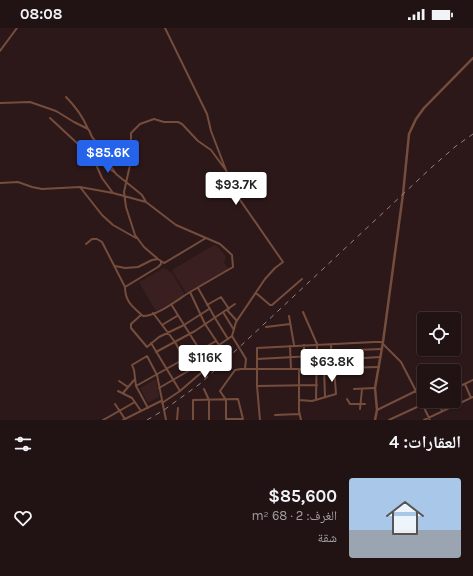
<!DOCTYPE html>
<html lang="ar">
<head>
<meta charset="utf-8">
<style>
  body { margin:0; font-family:Karla,"Noto Naskh Arabic",sans-serif; background:#2d2021; color:#f1f3f6; direction:rtl; height:100vh; display:flex; flex-direction:column; font-size:15px; white-space:nowrap }
  * { box-sizing:border-box; margin:0 }
  p { font-size:13px; color:#a29ea0 }
  .icon { flex:none; width:22px; height:22px; fill:none; stroke:currentColor; stroke-width:2; stroke-linecap:round; stroke-linejoin:round }
  .map { position:relative; height:392px; overflow:hidden; direction:ltr }
  .details { display:flex; flex-direction:column; background:#211213; flex:1 }
  .details>* { flex:none }
  .buttons { position:absolute; left:417px; top:284px; display:grid; gap:8px }
  .buttons a { display:grid; place-items:center; width:44px; height:44px; border-radius:4px; background:#211213; box-shadow:0 1px 3px #0004,0 0 0 1px #3e3233; font-size:20px }
  .price { position:absolute; translate:-50% -34px; padding:0 9px; border-radius:4px; background:#fff; color:#222; font-size:13px; line-height:26px; filter:drop-shadow(0 1px 2px #0008) }
  .price::after { content:''; position:absolute; left:50%; top:24px; width:12px; height:9px; margin-left:-6px; background:inherit; clip-path:polygon(0 0,100% 0,50% 100%) }
  .price.active { background:#2563eb; color:#fff }
  ul { padding:0; list-style:none }
  li { display:flex; align-items:center; gap:12px; height:100px; padding:0 12px }
  li span { display:grid; place-items:center; flex:none; width:112px; height:80px; border-radius:4px; color:#555 }
  li>.icon { margin-inline-start:auto }
  span .icon { width:48px; height:48px; fill:#fffc; stroke-width:1 }
  li b { font-size:17px }
  h2 { display:flex; justify-content:space-between; align-items:center; height:48px; padding:0 12px; font-size:17px }
  .status { display:flex; justify-content:space-between; align-items:center; height:28px; padding:0 20px; background:#211213; direction:ltr }
  .status svg { height:11px; fill:currentColor }
  .map>svg:first-child { display:block }
  .built { fill:#391f20 }
  .lines { fill:none; stroke-linecap:round; stroke-linejoin:round }
  .minor { stroke:#754d3d; stroke-width:2 }
  .tertiary { stroke:#754d3d; stroke-width:2.5 }
  .rail { stroke:#938283; stroke-width:1; stroke-dasharray:5 5; stroke-linecap:butt }
</style>
</head>
<body>
<div class="status"><b>08:08</b><svg viewBox="0 0 49 12"><path d="M0 12V9h3v3zM5 12V6h3v6zM10 12V3h3v9zM15 12V0h3v12zM26 1h20v11H26zM47 4h2v5h-2z"/></svg></div>
<div class="map">
<svg width="473" height="392" viewBox="0 0 473 392">
  <rect width="100%" height="100%" fill="#2c1819"/>
  <!-- built -->
  <path class="built" d="M 214,217 L 218,219 L 226,229 L 224,235 L 229,241 L 186,265 L 172,242 Z
    M 164,240 L 172,245 L 185,267 L 156,283 L 139,254 Z
    M 156,351 L 159,369 L 148,375 L 140,360 Z"/>
  <g class="lines">
    <!-- minor -->
    <path class="minor" d="M 165,0 L 207,86 L 211,103 L 229,150 L 238,169 L 283,234 L 275,240 L 265,251 L 236,294 L 232,308 L 246,331 L 245,341
      M 0,23 L 17,0
      M 66,69 C 75,78 83,89 88,101
      M 0,75 L 30,74 L 56,83 L 74,94 L 86,100 L 89,102 L 92,109 L 105,125 L 110,137 L 116,146 L 136,162 L 142,167 L 146,174
      M 50,90 L 93,130 L 114,144
      M 93,130 L 102,150 L 113,165
      M 0,155 L 18,154 L 32,159 L 42,161 L 80,159 L 113,165 L 146,174 L 176,197 L 220,216 L 232,227 L 233,239 L 190,264
      M 80,159 L 102,187 L 113,197 L 136,210
      M 86,216 L 92,211 L 97,211 L 102,214 L 125,259 C 125,274 133,279 143,288 C 157,288 177,272 190,264 L 205,296 L 221,320 L 206,332 L 190,342
      M 158,231 L 144,219 L 135,207 L 126,179 L 124,164 L 130,137 L 131,109 L 131,105 L 140,96 L 154,91 L 164,94 L 178,94 L 182,96 L 198,113 L 211,122 L 225,141
      M 115,238 L 125,240 L 138,239 L 152,232 L 158,231 L 164,235 L 166,234 L 206,210
      M 125,259 L 158,239 L 161,236 L 161,233
      M 198,260 L 215,290 L 228,311
      M 256,265 L 270,277 L 272,277 L 302,251
      M 171,276 L 206,332
      M 207,277 L 221,269 L 229,281
      M 227,282 L 237,293
      M 223,284 L 234,302
      M 303,284 L 317,316 L 316,372
      M 153,285 L 175,314 L 190,342 L 159,360
      M 141,287 L 131,296 L 131,300 L 147,319 L 159,309 L 184,297 L 209,281
      M 289,288 L 294,317
      M 162,297 L 177,288
      M 266,299 L 290,296
      M 151,315 L 180,363
      M 331,316 L 332,340
      M 383,316 L 401,334 L 416,363 L 430,392
      M 219,317 L 232,308
      M 304,317 L 304,341
      M 290,318 L 291,341
      M 331,323 L 382,321
      M 156,324 L 195,303 L 235,276
      M 257,331 L 331,327
      M 332,332 L 380,329
      M 299,341 L 299,383 L 301,392
      M 324,341 L 325,369
      M 454,345 L 456,344
      M 119,353 L 128,359
      M 465,356 L 471,370
      M 136,358 L 216,313
      M 257,358 L 317,357
      M 204,361 L 209,372 L 209,392
      M 354,361 L 375,360
      M 454,361 L 473,352
      M 118,363 L 132,370 L 141,383
      M 123,365 L 135,351
      M 347,371 L 350,376 L 365,376
      M 299,372 L 312,373 L 336,366 L 334,340
      M 438,373 L 442,383
      M 162,375 L 180,363 L 224,325 L 221,320
      M 115,376 L 125,391
      M 148,380 L 136,358 L 134,342 L 132,337 L 147,328 L 157,347 L 166,392
      M 360,381 L 362,361
      M 377,382 L 424,359
      M 275,387 L 299,386
      M 103,392 L 135,374
      M 123,392 L 161,373
      M 177,392 L 178,380
      M 193,392 L 193,372 L 238,371 L 243,391 L 226,391
      M 226,392 L 226,372 L 220,363 L 235,342 L 241,341 L 299,341 L 379,339
      M 260,392 L 257,358 L 257,320 L 374,314 L 383,314
      M 389,392 L 430,373
      M 424,392 L 473,369"/>
    <!-- tertiary -->
    <path class="tertiary" d="M 375,392 L 377,382 L 375,360 L 383,314 L 403,166 L 409,106 L 416,91 L 424,80 L 473,30"/>
    <!-- rail -->
    <path class="rail" d="M 147,392 L 164,382 L 201,355 L 432,139 L 456,118 L 473,106"/>
  </g>
</svg>
<div class="buttons">
<a><svg class="icon" aria-label="locate" viewBox="0 0 24 24"><circle cx="12" cy="12" r="6"/><path d="M12 2v4M12 18v4M2 12h4M18 12h4"/></svg></a>
<a><svg class="icon" aria-label="layers" viewBox="0 0 24 24"><path d="M12 4l9 5-9 5-9-5zM3 14l9 5 9-5"/></svg></a>
</div>
<b class="price active" style="left:108px;top:146px">$85.6K</b>
<b class="price" style="left:236px;top:178px">$93.7K</b>
<b class="price" style="left:205px;top:351px">$116K</b>
<b class="price" style="left:332px;top:355px">$63.8K</b>
</div>
<section class="details">
<h2>العقارات: 4<svg class="icon" aria-label="filters" viewBox="0 0 24 24"><path d="M4 7h16M4 17h16"/><circle cx="9" cy="7" r="2"/><circle cx="15" cy="17" r="2"/></svg></h2>
<ul>
<li><span style="background:linear-gradient(#a9c7e8 65%,#9aa5b1 0)"><svg class="icon" aria-label="home" viewBox="0 0 24 24"><path d="M3 11l9-7 9 7M6 9v11h12V9"/></svg></span><div><b>$85,600</b><p>الغرف: 2 · 68 m²</p><p>شقة</p></div><svg class="icon" aria-label="heart" viewBox="0 0 24 24"><path d="M12 20l-8-8c-3-5 5-10 8-4 3-6 11-1 8 4z"/></svg></li>
</ul>
</section>
</body>
</html>
